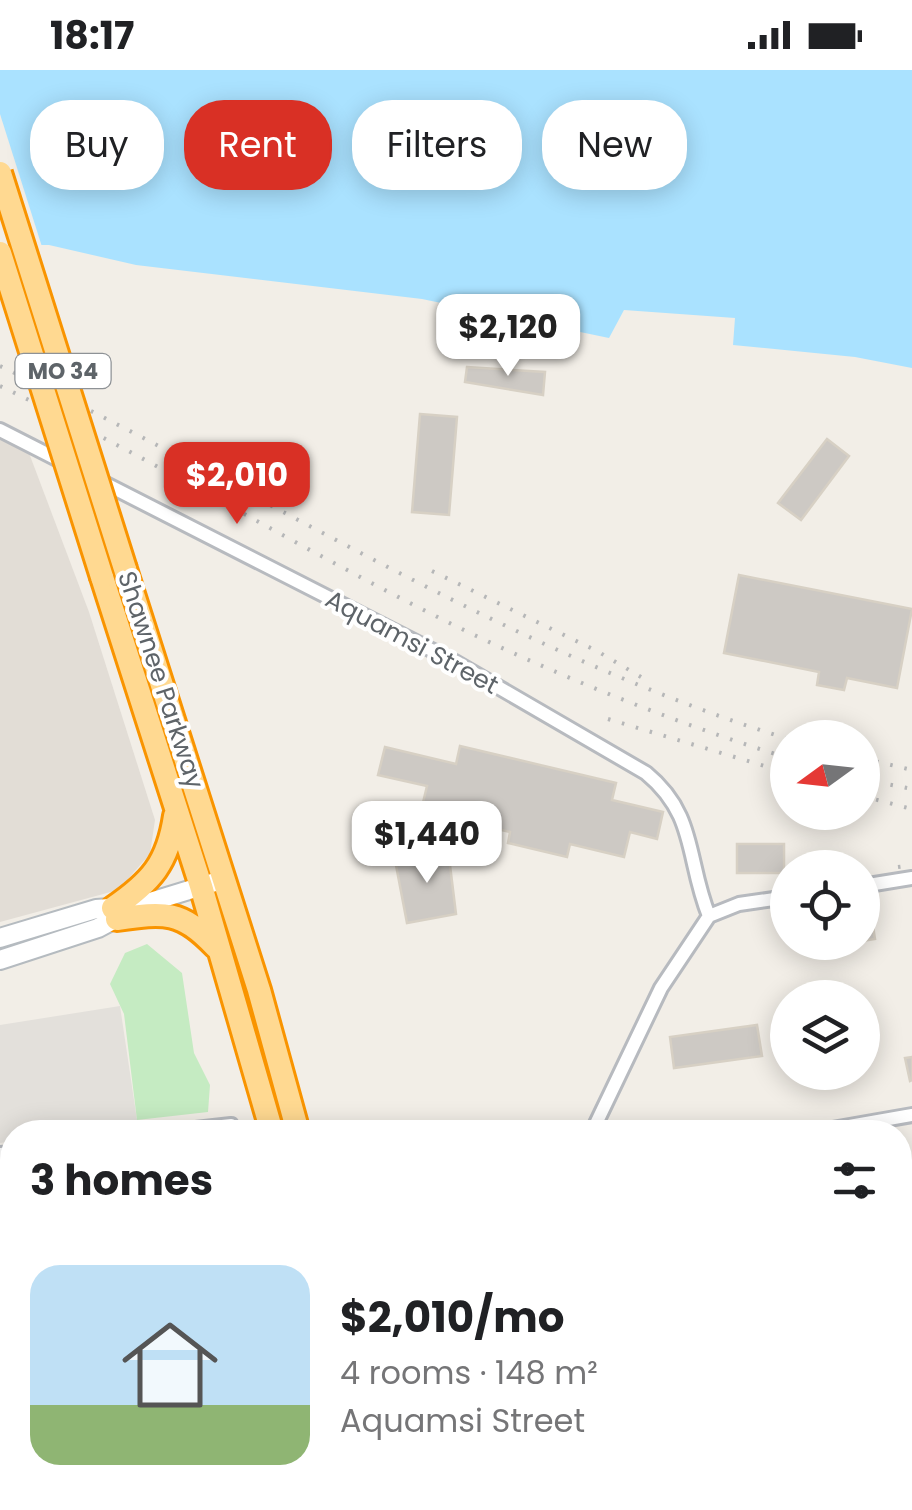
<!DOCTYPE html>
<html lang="en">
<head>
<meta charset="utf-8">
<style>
  body { margin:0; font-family:Poppins,sans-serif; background:#f6f6f6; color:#202124; height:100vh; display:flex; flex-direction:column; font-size:38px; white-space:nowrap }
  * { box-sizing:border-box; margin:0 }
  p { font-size:32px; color:#757577 }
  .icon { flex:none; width:55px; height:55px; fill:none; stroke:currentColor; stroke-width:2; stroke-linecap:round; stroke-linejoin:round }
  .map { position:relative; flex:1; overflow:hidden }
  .details { position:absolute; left:0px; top:1050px; width:912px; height:390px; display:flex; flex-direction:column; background:#fff; border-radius:40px 40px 0 0; box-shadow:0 5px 25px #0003 }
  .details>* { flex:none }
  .guide { position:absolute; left:30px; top:30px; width:852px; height:90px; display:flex; gap:20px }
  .needle { width:65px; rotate:255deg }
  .fabs { position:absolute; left:770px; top:650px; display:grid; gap:20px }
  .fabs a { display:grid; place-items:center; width:110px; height:110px; border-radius:50%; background:#fff; box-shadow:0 5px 25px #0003; font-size:50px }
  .price { position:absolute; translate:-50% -85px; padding:0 22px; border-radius:20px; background:#fff; color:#222; font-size:32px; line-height:65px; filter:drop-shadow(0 2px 5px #0008) }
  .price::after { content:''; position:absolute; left:50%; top:60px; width:30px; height:22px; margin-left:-15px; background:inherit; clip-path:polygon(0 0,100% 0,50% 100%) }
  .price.selected { background:#d93025; color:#fff }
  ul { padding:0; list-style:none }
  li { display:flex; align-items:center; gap:30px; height:250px; padding:0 30px }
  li+li { border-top:2px solid #e0e0e0 }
  li span { display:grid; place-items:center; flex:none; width:280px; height:200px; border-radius:30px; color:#555 }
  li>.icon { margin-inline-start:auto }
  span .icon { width:120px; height:120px; fill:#fffc; stroke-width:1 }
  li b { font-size:42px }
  h2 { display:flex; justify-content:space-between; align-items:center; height:120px; padding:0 30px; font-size:42px }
  .chip { padding:0 35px; border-radius:40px; background:#fff; box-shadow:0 5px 25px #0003; font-size:35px; line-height:90px }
  .chip.selected { background:#d93025; color:#fff }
  .status { display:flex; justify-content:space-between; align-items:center; height:70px; padding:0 50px; background:#fff; direction:ltr }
  .status svg { height:28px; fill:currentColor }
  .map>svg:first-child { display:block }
  .industrial { fill:#e3e0db }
  .education { fill:#e2ddd6 }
  .green { fill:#c5ebc2 }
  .water { fill:#aae2ff }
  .pier { fill:#f2eee7 }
  .building { fill:#cdc9c4; stroke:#d7d0c4; stroke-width:2.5 }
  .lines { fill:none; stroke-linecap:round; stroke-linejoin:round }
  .street-casing { stroke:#b7babf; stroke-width:18 }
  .secondary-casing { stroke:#b5bbc0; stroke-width:22 }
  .highway-casing { stroke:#f99400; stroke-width:28 }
  .street { stroke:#fff; stroke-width:12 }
  .secondary { stroke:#fff; stroke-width:18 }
  .highway { stroke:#ffd991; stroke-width:22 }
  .rail { stroke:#b6b7b8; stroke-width:4; stroke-dasharray:2.5 12; stroke-linecap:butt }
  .highway-bridge-casing { stroke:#f99400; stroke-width:28; stroke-linecap:butt }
  .highway-bridge { stroke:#ffd991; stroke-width:22 }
  .labels { text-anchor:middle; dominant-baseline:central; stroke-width:8; stroke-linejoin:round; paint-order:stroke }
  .shield { fill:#fff; stroke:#8e9296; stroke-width:2.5 }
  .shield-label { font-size:22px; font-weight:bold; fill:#5e6469 }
  .street-label { font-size:25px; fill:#5e6469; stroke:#fff }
</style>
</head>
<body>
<div class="status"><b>18:17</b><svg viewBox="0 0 49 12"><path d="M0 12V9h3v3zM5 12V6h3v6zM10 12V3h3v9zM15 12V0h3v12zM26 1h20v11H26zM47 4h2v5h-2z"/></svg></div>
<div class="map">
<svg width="912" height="1440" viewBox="0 0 912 1440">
  <rect width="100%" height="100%" fill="#f2eee7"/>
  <!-- industrial -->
  <path class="industrial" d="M 120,936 L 137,1050 L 62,1062 L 12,1062 L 12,1071 L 0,1073 L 0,955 Z"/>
  <!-- education -->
  <path class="education" d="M 0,369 L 29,383 L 89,542 L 155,750 L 150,784 L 118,820 L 0,852 Z"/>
  <!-- green -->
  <path class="green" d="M 147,874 L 182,903 L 194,983 L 210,1015 L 208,1042 L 137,1050 L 124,944 L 110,914 L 125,883 Z
    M 228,1428 L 291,1428 L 237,1440 L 231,1440 Z
    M 417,1428 L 552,1428 L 466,1440 L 419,1440 Z"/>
  <!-- water -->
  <path class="water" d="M 0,0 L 912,0 L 912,298 L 855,287 L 733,275 L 735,248 L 624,240 L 609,268 L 422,229 L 136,195 L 49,175 L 0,175 Z"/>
  <!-- pier -->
  <path class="pier" d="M 0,44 L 43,180 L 0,180 Z"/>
  <!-- building -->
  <path class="building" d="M 467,297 L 545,302 L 543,325 L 465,312 Z
    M 420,344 L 457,347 L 449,445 L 412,442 Z
    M 827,369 L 849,386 L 801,450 L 778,433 Z
    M 739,505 L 912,539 L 897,618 L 847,608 L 844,620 L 817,615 L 819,602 L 724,583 Z
    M 460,676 L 616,713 L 612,730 L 663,742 L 657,769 L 630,762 L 624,787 L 570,774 L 567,787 L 508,773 L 510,762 L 421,741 L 427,716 L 378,705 L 385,677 L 456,694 Z
    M 737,774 L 784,774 L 784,803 L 737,803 Z
    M 448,779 L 456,844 L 407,853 L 395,790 Z
    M 870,837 L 875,869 L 862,871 L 862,838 Z
    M 757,955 L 762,986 L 674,998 L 670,967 Z
    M 912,987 L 912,1010 L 910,1011 L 905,988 Z"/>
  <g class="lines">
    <defs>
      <path id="street" d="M 0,360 L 455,592 L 646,703 C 697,745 686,789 709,846 L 739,834 L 788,827
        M 862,816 L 912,808
        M 169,1062 L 231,1055 L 234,1062
        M 592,1062 L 661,918 L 709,846
        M 815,1062 L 912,1045
        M 0,1084 L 12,1083
        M 0,1252 L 12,1250
        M 900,1392 L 912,1390
        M 900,1424 L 902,1440
        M 645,1428 L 647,1440
        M 294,1440 L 307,1428
        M 538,1440 L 624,1428"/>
      <path id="secondary" d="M 0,868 L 96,839 L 137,836 L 225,809
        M 0,890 L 98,858 L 126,843"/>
      <path id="highway" d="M 125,499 L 259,920 L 298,1062
        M 102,507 L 201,816 L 272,1062
        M 113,838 C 151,812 168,793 175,746
        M 117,849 C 165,842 181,840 216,877
        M 348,1428 L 350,1440
        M 373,1428 L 375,1440"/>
    </defs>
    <!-- street casing -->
    <use href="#street" class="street-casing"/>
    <!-- secondary casing -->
    <use href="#secondary" class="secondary-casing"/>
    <!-- highway casing -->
    <use href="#highway" class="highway-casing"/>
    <!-- street -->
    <use href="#street" class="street"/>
    <!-- secondary -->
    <use href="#secondary" class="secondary"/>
    <!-- highway -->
    <use href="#highway" class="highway"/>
    <!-- rail -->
    <path class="rail" d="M 0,296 C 264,422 506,581 788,669
      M 0,316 C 160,392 311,486 470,563 C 573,612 679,654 788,688
      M 432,501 L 597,581 L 641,607
      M 608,649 L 788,703
      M 862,688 L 912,700
      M 862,709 L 912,719
      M 862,726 L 912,739
      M 898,797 L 912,795"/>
    <defs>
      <path id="highway-bridge" d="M 0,103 L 125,499
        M 0,183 L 102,507"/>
    </defs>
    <!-- highway-bridge casing -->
    <use href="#highway-bridge" class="highway-bridge-casing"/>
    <!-- highway-bridge -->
    <use href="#highway-bridge" class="highway-bridge"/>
  </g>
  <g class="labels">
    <!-- shield labels -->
    <rect class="shield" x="15.5" y="284" width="95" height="34" rx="8"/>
    <g class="shield-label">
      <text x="63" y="301">MO 34</text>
    </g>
    <!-- street labels -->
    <g class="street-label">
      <text transform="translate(412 572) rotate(28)">Aquamsi Street</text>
      <text transform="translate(161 610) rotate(72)">Shawnee Parkway</text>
    </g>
  </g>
</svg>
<div class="fabs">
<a><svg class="needle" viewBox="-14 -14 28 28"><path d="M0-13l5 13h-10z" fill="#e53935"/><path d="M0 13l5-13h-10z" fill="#757577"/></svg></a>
<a><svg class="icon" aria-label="locate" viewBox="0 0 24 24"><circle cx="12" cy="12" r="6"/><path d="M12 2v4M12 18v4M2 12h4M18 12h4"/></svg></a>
<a><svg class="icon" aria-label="layers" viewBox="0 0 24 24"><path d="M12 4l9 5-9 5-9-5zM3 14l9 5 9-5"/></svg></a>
</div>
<b class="price" style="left:508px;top:309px">$2,120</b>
<b class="price selected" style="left:237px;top:457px">$2,010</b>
<b class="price" style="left:427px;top:816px">$1,440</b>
<div class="guide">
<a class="chip">Buy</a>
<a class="chip selected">Rent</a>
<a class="chip">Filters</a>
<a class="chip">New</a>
</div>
<section class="details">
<h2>3 homes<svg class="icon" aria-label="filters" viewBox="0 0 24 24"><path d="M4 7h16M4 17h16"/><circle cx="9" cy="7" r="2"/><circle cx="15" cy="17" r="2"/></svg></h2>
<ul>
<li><span style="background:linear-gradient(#bfe0f5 70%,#8fb573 0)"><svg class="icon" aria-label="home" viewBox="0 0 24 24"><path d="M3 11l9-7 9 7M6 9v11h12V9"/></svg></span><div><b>$2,010/mo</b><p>4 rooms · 148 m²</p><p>Aquamsi Street</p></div></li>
</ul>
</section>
</div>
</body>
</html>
